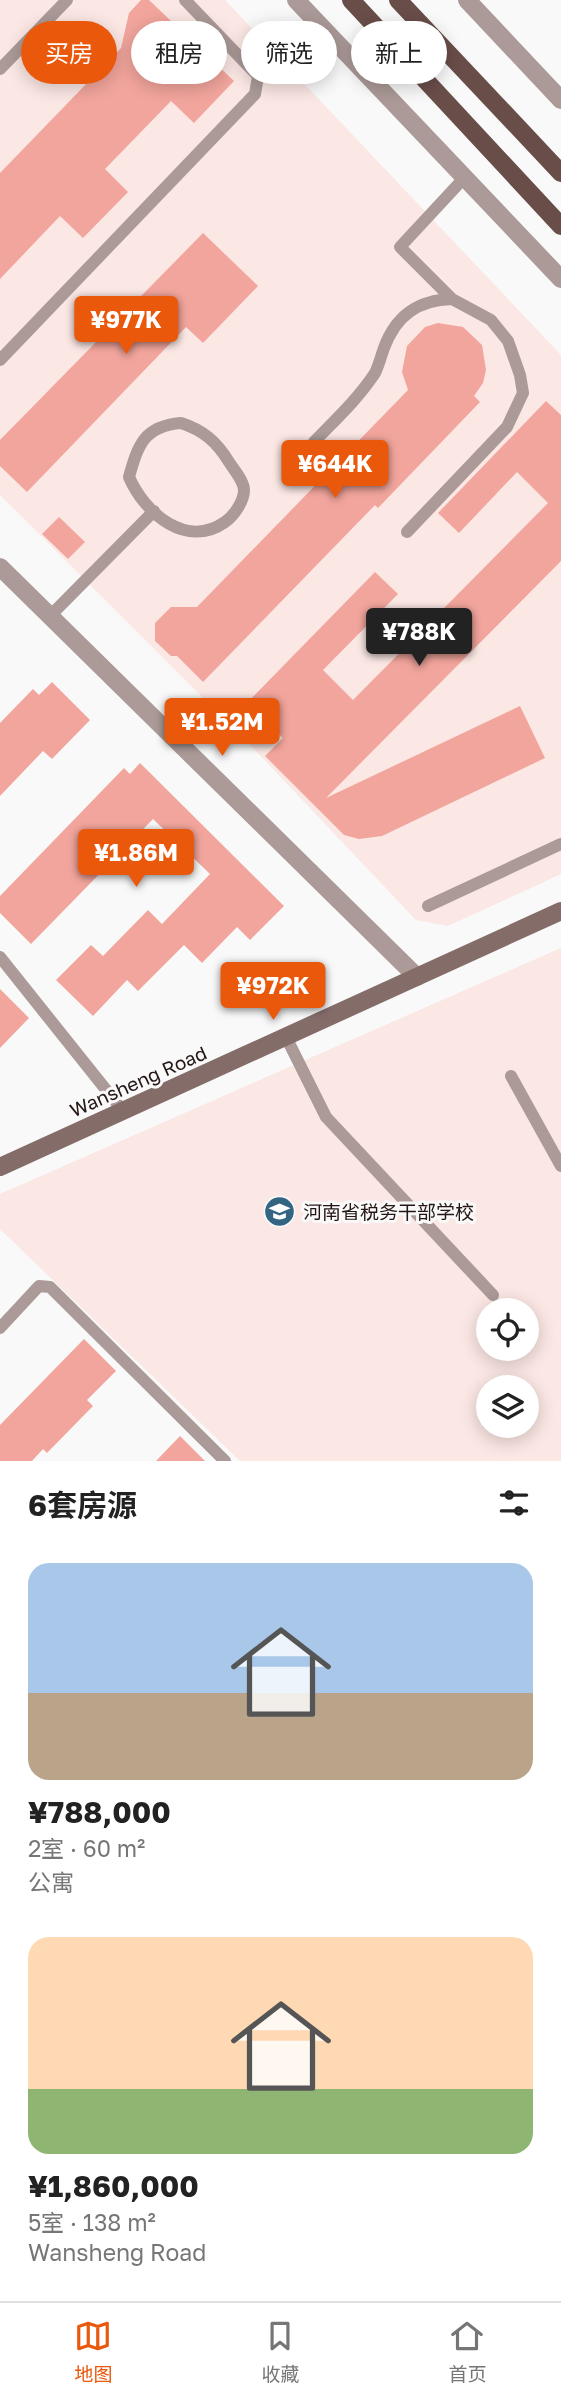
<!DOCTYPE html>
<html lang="zh">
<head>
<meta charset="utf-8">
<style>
  body { margin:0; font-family:"Golos Text","Noto Sans SC",sans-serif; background:#f2f2f2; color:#222; height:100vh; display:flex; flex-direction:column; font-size:26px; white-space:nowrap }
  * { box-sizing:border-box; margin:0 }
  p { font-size:23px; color:#767676 }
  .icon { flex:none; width:38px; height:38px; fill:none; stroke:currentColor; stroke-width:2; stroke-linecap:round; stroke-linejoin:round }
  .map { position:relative; height:1461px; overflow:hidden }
  .panel { display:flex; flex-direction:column; background:#fff; flex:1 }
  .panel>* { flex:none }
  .hud { position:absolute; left:21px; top:21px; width:520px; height:63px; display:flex; gap:14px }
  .fabs { position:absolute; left:476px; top:1298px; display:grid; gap:14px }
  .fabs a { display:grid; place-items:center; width:63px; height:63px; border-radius:50%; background:#fff; box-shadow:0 4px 18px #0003; font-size:35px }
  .price { position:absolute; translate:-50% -60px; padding:0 16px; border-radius:7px; background:#ea580c; color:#fff; font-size:23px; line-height:46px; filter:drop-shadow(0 2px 4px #0008) }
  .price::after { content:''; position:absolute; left:50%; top:42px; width:21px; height:16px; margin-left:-10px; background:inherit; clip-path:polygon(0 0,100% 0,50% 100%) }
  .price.selected { background:#222; color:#fff }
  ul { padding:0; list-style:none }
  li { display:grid; align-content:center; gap:14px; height:371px; padding:0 28px }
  li span { display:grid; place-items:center; height:217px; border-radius:21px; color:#555 }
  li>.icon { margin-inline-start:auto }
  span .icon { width:126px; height:126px; fill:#fffc; stroke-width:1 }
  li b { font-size:30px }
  h2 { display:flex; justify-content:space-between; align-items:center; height:84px; padding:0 28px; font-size:30px }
  .tag { padding:0 24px; border-radius:32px; background:#fff; box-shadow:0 4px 18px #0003; font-size:24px; line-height:63px }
  .tag.selected { background:#ea580c; color:#fff }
  .dock { display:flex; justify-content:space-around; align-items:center; height:98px; border-top:2px solid #e0e0e0; background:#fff; font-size:19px; color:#767676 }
  .dock a { display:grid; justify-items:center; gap:4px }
  .dock .selected { color:#ea580c }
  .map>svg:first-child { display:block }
  .built { fill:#fbe7e4; fill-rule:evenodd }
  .building { fill:#f2a59c }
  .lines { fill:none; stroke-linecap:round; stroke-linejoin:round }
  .lane { stroke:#ab9a97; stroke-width:12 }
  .street { stroke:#ab9a97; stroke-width:18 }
  .secondary { stroke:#846c69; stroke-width:18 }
  .primary { stroke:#694d49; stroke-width:18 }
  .labels { text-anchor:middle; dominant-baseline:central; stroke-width:6; stroke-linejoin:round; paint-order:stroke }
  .street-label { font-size:19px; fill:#241614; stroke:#f9f9f9 }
  .poi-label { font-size:19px; fill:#241614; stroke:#f9f9f9; text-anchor:start }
</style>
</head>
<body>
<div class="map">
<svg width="561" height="1461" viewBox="0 0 561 1461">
  <rect width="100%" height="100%" fill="#f9f9f9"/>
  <!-- built -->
  <path class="built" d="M 0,0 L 225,0 L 561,355 L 561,874 L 448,926 L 416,920 L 253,748 L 0,495 Z
    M 561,948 L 561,1461 L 240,1461 L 0,1229 L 0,1194 ZM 488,1311 L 527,1311 L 527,1349 L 488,1349 ZM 488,1388 L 527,1388 L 527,1426 L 488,1426 Z"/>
  <!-- building -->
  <path class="building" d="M 141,0 L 149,0 L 234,81 L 194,123 L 171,101 L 105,169 L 128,192 L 83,238 L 60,216 L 0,279 L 0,173 L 121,48 L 129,13 Z
    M 203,233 L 258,286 L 203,343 L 186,327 L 27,492 L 0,466 L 0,440 Z
    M 438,323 L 463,327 L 482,345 L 486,370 L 483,383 L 474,396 L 480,402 L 378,508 L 375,505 L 203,682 L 177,656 L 171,656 L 155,641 L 155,623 L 171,607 L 197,607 L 408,390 L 402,372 L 407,346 L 425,327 Z
    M 546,401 L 561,415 L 561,561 L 326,798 L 520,706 L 545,758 L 382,836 L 359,839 L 344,835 L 265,756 L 283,738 L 247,703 L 375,572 L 398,594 L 323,670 L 353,700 L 548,503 L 517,472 L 459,533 L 438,513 Z
    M 59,517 L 85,542 L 68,559 L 42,534 Z
    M 52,682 L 90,720 L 52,759 L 43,751 L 0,796 L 0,723 L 33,689 L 39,695 Z
    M 140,763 L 284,906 L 250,940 L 237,927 L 202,963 L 184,945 L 138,991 L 127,980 L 93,1016 L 56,980 L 91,945 L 103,956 L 148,910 L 162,924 L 210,874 L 153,819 L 31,944 L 0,913 L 0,896 L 124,768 L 130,774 Z
    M 0,989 L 29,1018 L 0,1048 Z
    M 84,1339 L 116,1371 L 87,1400 L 93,1406 L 47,1453 L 43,1449 L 32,1461 L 0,1461 L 0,1425 Z
    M 180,1436 L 205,1461 L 156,1461 Z"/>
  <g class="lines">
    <!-- lane -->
    <path class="lane" d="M 0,69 L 67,0
      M 0,360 L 255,94 L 258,76 L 185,0
      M 181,423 C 203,430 217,442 229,462 C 234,470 244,481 244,490 C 244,501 234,516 225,522 C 187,549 145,514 129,477 C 138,445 144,426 181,423 Z
      M 314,442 C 335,420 358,399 375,373 C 379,365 381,356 384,348 C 396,315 418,300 452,299
      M 407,532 L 507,427 L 523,393 L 520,375 L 508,341 L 491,320 L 452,299 L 400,247 L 465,177
      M 50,616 L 154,511
      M 428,906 L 561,844
      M 0,957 L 123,1111
      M 286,1037 L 326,1117 L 493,1295
      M 511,1076 L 561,1166
      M 0,1328 L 39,1286 L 50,1287 L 225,1461"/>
    <!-- street -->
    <path class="street" d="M 296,0 L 561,279
      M 467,0 L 561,100
      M 0,567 L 417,977"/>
    <!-- secondary -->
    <path class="secondary" d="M 0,1167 L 561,911"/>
    <!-- primary -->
    <path class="primary" d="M 351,0 L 561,226
      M 398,0 L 561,173"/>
  </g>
  <!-- icons -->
  <defs>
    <symbol id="university-disc" viewBox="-11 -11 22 22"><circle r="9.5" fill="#336583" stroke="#f9f9f9"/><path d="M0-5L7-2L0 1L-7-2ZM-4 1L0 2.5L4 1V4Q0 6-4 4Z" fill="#fff"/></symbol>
  </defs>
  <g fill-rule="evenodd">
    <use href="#university-disc" x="262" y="1194" width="35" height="35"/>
  </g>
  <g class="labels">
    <!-- street labels -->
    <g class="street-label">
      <text transform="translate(138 1081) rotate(-24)">Wansheng Road</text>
    </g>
    <!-- poi labels -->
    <g class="poi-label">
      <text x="303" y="1211">河南省税务干部学校</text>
    </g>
  </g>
</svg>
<div class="fabs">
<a><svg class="icon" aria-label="locate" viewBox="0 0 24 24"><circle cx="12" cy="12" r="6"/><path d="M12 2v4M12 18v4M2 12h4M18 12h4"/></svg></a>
<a><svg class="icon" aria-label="layers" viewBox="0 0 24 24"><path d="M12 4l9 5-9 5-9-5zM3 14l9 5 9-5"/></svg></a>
</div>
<b class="price" style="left:126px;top:356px">¥977K</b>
<b class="price" style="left:335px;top:500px">¥644K</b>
<b class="price selected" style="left:419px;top:668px">¥788K</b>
<b class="price" style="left:222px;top:758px">¥1.52M</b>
<b class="price" style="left:136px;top:889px">¥1.86M</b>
<b class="price" style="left:273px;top:1022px">¥972K</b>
<div class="hud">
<a class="tag selected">买房</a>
<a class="tag">租房</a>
<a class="tag">筛选</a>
<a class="tag">新上</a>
</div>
</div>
<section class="panel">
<h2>6套房源<svg class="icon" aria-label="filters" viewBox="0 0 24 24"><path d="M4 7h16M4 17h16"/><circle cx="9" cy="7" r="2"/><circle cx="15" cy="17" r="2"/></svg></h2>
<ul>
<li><span style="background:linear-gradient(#a9c7e8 60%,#b9a48a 0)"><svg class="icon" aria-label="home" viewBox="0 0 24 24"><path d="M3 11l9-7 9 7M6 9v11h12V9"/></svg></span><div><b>¥788,000</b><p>2室 · 60 m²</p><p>公寓</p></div></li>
<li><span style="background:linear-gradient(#ffd9b3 70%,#8fb573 0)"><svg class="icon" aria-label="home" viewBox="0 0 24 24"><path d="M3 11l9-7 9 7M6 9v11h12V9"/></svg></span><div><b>¥1,860,000</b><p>5室 · 138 m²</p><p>Wansheng Road</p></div></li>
</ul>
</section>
<nav class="dock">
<a class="selected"><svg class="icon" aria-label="map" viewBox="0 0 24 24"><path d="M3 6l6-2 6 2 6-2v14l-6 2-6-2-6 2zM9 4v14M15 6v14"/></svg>地图</a>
<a><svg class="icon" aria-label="saved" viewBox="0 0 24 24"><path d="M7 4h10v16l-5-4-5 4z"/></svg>收藏</a>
<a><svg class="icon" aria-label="home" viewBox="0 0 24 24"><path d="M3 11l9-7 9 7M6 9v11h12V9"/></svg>首页</a>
</nav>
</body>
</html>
